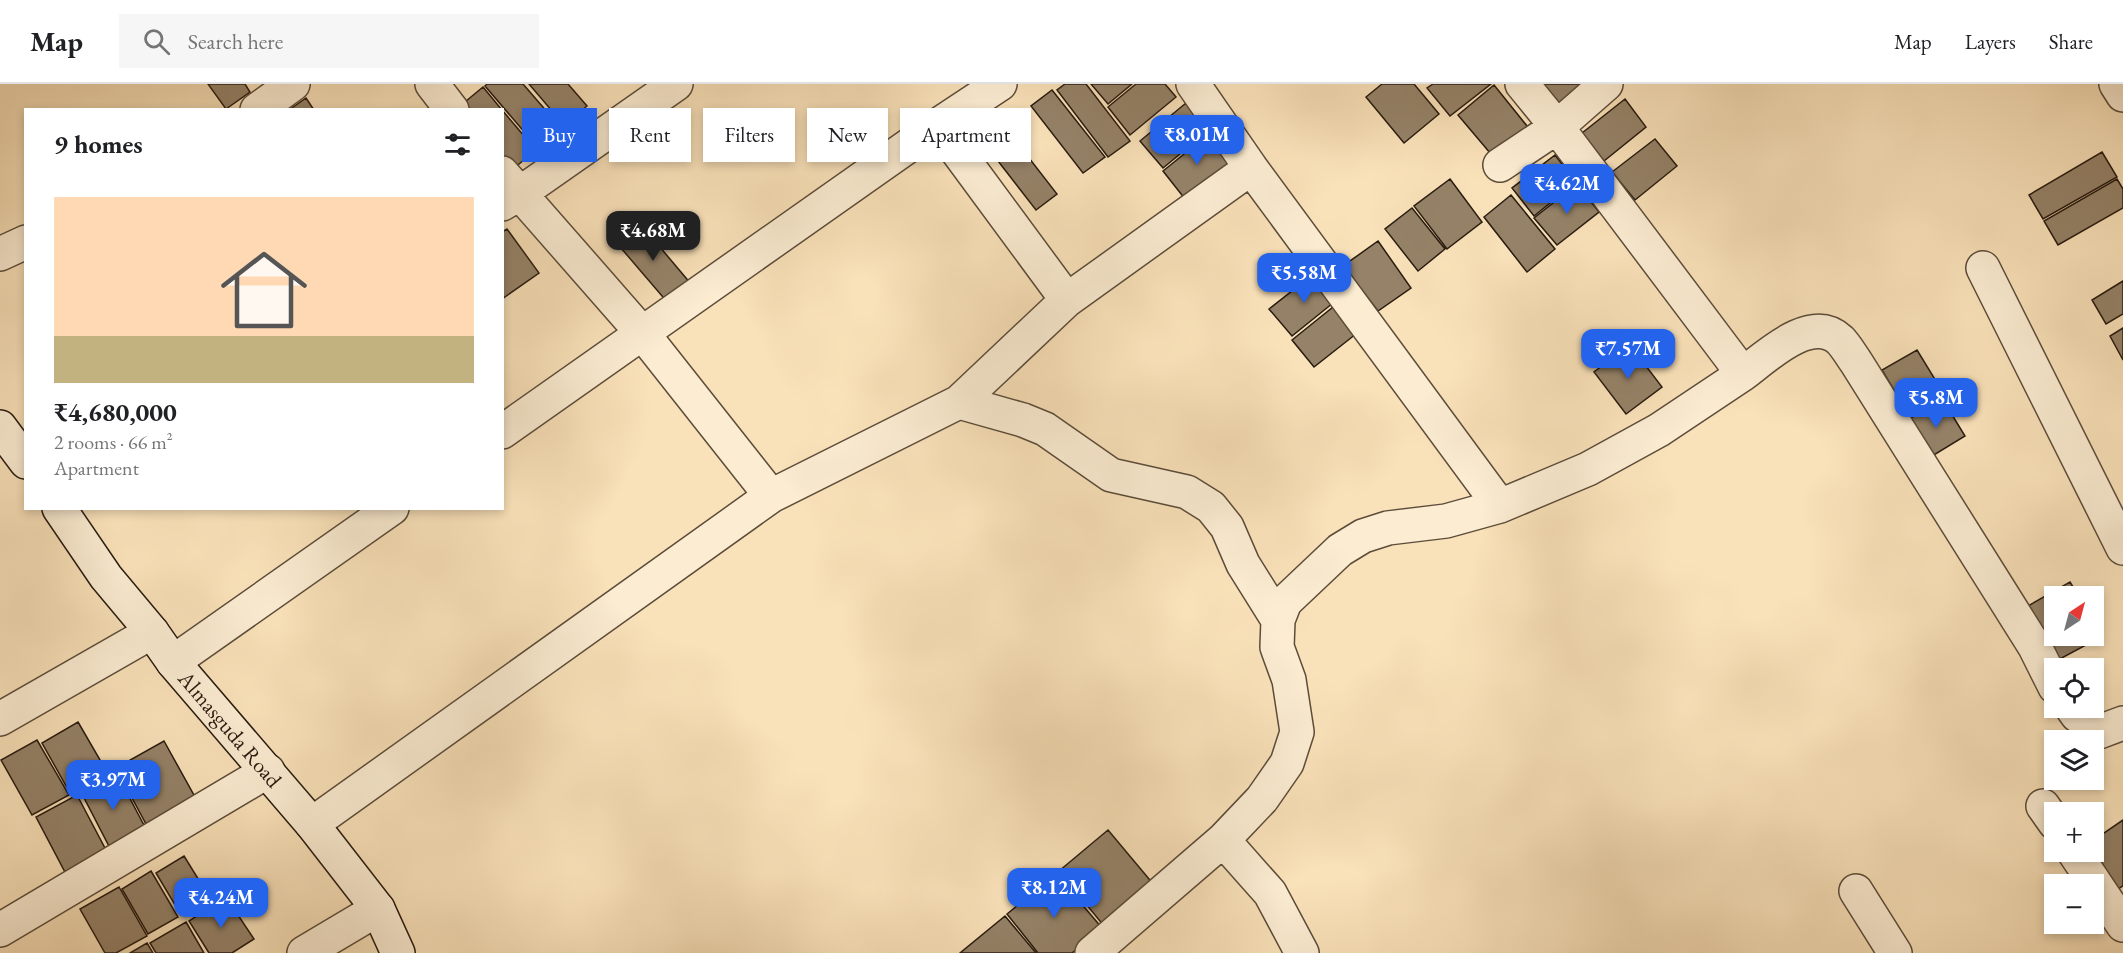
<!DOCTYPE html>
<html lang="en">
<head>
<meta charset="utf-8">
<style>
  body { margin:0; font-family:"EB Garamond",serif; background:#f6f6f6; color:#202124; height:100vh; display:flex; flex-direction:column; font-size:22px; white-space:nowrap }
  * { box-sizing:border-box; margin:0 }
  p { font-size:20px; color:#757577 }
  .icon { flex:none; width:33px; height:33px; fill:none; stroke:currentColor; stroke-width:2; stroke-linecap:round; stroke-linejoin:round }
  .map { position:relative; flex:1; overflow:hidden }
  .panel { position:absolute; left:24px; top:24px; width:480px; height:402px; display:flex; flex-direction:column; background:#fff; border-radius:0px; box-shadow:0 3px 9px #0003 }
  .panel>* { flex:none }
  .banner { position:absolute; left:522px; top:24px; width:570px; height:54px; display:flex; gap:12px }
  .needle { width:39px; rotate:36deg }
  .controls { position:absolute; left:2044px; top:502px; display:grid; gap:12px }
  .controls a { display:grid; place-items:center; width:60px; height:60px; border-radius:0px; background:#fff; box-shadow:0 3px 9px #0003; font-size:30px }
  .price { position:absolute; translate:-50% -51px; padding:0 14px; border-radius:12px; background:#2563eb; color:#fff; font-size:20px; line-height:39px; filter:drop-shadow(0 2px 3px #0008) }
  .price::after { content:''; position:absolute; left:50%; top:36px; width:18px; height:14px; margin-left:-9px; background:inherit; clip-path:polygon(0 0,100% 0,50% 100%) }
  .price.selected { background:#222; color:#fff }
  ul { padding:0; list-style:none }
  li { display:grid; align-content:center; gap:12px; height:318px; padding:0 30px }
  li+li { border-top:2px solid #e0e0e0 }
  li span { display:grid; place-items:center; height:186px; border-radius:0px; color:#555 }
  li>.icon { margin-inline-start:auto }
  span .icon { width:108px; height:108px; fill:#fffc; stroke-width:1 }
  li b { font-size:26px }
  h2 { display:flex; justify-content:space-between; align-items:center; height:72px; padding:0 30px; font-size:26px }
  .pill { padding:0 21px; border-radius:0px; background:#fff; box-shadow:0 3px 9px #0003; font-size:21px; line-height:54px }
  .pill.selected { background:#2563eb; color:#fff }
  header { display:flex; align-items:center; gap:36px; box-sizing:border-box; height:84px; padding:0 30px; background:#fff; border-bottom:2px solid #e0e0e0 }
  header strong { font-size:28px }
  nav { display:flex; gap:33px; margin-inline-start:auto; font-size:21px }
  .search { width:420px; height:54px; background:#f6f6f6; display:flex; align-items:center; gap:15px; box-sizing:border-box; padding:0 21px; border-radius:0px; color:#757577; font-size:22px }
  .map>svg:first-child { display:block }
  .building { fill:#958268; stroke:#281b10; stroke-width:1.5 }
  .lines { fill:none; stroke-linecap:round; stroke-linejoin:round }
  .street-casing { stroke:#5c4c3a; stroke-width:36 }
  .secondary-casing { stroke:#281b10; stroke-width:36 }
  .street { stroke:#fbecd2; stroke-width:33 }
  .secondary { stroke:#fbecd2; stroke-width:33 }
  .labels { text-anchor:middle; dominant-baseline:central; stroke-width:4.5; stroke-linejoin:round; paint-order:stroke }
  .street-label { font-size:22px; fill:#281b10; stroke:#fbecd2 }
</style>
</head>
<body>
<header>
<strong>Map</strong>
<div class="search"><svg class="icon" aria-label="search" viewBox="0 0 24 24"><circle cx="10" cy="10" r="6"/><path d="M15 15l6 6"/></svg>Search here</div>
<nav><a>Map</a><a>Layers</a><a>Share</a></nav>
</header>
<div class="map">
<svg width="2123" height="869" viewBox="0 0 2123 869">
  <rect width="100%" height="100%" fill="#f9e1b9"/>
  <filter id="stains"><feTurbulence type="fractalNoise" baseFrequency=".00333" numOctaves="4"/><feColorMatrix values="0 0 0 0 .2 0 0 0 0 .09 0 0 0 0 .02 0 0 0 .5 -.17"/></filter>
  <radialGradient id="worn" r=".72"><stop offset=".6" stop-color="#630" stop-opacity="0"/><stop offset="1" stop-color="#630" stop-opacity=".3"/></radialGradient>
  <!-- building -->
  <path class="building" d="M 208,0 L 245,0 L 250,8 L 226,25 Z
    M 487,0 L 523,0 L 561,44 L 538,64 L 485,2 Z
    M 529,0 L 568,0 L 587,22 L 564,41 Z
    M 1065,0 L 1086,0 L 1130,57 L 1108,73 L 1057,6 Z
    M 1091,0 L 1132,0 L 1108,20 Z
    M 1136,0 L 1165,0 L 1176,13 L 1130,51 L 1108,23 Z
    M 1382,0 L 1414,0 L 1439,30 L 1404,59 L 1366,13 Z
    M 1433,0 L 1491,0 L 1450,32 L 1427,4 Z
    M 1540,0 L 1596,0 L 1562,27 Z
    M 1494,1 L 1531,47 L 1496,76 L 1458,31 Z
    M 483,3 L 502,26 L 463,26 L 460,22 Z
    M 1052,6 L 1105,73 L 1083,89 L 1031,22 Z
    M 306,14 L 314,26 L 289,26 Z
    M 1625,15 L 1646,43 L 1604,77 L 1582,49 Z
    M 1186,19 L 1208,47 L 1163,84 L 1140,57 Z
    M 502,26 L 536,66 L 513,85 L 502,73 Z
    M 1005,43 L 1057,110 L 1036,126 L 984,59 Z
    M 1209,50 L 1231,77 L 1185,115 L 1163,87 Z
    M 1655,55 L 1677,82 L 1635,116 L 1612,88 Z
    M 2102,68 L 2117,93 L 2043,135 L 2029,111 Z
    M 1555,71 L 1576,98 L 1534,132 L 1512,104 Z
    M 1450,95 L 1482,138 L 1447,165 L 1414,122 Z
    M 2117,95 L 2123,105 L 2123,124 L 2058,161 L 2044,137 Z
    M 1577,100 L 1599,128 L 1557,161 L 1534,134 Z
    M 1511,111 L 1555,165 L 1527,188 L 1484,133 Z
    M 1412,124 L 1445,165 L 1418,187 L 1385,145 Z
    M 638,137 L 691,200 L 668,219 L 615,157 Z
    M 507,145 L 539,189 L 502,215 L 502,148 Z
    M 1378,157 L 1411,204 L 1378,227 L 1343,182 Z
    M 1316,188 L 1338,215 L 1292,252 L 1269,225 Z
    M 2123,197 L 2123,230 L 2106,240 L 2092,216 Z
    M 1338,219 L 1361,246 L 1314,283 L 1292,256 Z
    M 2123,244 L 2123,276 L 2110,252 Z
    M 1630,261 L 1662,303 L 1626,330 L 1594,288 Z
    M 1917,266 L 1936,297 L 1901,318 L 1882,286 Z
    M 1943,316 L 1965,352 L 1929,374 L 1907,336 Z
    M 2070,498 L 2079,513 L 2055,513 L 2055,552 L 2094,552 L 2094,541 L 2101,553 L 2058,576 L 2028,522 Z
    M 78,638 L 107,688 L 70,709 L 42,659 Z
    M 37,656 L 69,711 L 32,731 L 1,676 Z
    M 164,657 L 195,713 L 146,740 L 116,684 Z
    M 116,688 L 147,747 L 111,766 L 80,706 Z
    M 77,711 L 107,768 L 66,790 L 36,733 Z
    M 2123,736 L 2123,802 L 2118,805 L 2092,768 L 2094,768 L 2094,756 Z
    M 1108,746 L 1154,801 L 1104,842 L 1059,787 Z
    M 184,772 L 210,814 L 181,831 L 156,789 Z
    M 151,787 L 178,833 L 148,850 L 122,805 Z
    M 1056,790 L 1102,844 L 1072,869 L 1038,869 L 1007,830 Z
    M 119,803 L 147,852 L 116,869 L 105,869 L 80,825 Z
    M 226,813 L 254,855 L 232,869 L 209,869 L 189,837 Z
    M 1005,832 L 1036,869 L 960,869 Z
    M 186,838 L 204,869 L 156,869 L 150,859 Z
    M 147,859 L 153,869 L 130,869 Z"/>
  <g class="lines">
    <defs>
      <path id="street" d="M 432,0 L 452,26
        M 1193,0 L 1251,84 L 1500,422
        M 1522,0 L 1557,43 L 1743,290 C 1766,273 1811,229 1840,256 C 1846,262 1851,271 1856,278 L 2035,563 L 2055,603
        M 2116,0 L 2123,11
        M 257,26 L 293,0
        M 938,41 L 1067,216
        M 1500,81 L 1557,43 L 1606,0
        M 502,89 L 643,250 L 771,412
        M 502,120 L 519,110 L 676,0
        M 0,170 L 26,158
        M 1983,184 L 2123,464
        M 959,318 L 1023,336 L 1045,345 L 1111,391 L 1187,408 L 1211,423 L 1227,443 L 1243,480 L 1278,536
        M 502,348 L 938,41 L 1000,0
        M 173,578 L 392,424
        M 2072,624 L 2077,631 L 2099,648 L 2123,639
        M 0,635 L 152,548
        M 2043,722 L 2055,739
        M 312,740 L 771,412 L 959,318 L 1067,216 L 1251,84
        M 2074,768 L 2123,841
        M 1856,807 L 1895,869
        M 0,846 L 268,687
        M 304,869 L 378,825
        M 1092,869 L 1223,756
        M 1302,869 L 1270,809 L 1223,756 L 1262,715 L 1287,679 L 1297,648 L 1289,596 L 1277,563 L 1278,536 L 1285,518 L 1340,466 L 1363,452 L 1388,444 L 1446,437 L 1500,422 L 1588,385 L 1659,346 L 1743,290"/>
      <g id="secondary">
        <path d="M 0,343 L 26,378"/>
        <path id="s1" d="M 59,424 L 106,493 L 152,548 L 173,578 L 312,740 L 378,825 L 398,869"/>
      </g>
    </defs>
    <!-- street casing -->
    <use href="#street" class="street-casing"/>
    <!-- secondary casing -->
    <use href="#secondary" class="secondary-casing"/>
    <!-- street -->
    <use href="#street" class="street"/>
    <!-- secondary -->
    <use href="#secondary" class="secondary"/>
  </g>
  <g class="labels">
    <!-- street labels -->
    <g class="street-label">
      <text stroke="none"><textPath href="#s1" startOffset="280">Almasguda Road</textPath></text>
    </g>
  </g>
  <rect width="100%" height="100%" filter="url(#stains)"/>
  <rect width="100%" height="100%" fill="url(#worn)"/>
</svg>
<div class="controls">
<a><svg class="needle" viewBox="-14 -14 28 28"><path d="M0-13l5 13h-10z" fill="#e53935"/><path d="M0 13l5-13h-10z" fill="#757577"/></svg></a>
<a><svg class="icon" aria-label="locate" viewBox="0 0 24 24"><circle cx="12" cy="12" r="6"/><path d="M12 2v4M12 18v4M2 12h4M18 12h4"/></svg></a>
<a><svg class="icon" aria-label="layers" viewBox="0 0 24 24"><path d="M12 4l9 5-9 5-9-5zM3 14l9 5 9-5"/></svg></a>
<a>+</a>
<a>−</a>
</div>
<b class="price" style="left:1197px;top:82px">₹8.01M</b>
<b class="price" style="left:1567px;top:131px">₹4.62M</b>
<b class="price selected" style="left:653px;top:178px">₹4.68M</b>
<b class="price" style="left:1304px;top:220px">₹5.58M</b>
<b class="price" style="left:1628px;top:296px">₹7.57M</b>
<b class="price" style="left:1936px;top:345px">₹5.8M</b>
<b class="price" style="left:113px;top:727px">₹3.97M</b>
<b class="price" style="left:1054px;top:835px">₹8.12M</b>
<b class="price" style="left:221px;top:845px">₹4.24M</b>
<div class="banner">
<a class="pill selected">Buy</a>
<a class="pill">Rent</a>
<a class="pill">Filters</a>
<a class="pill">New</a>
<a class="pill">Apartment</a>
</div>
<section class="panel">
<h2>9 homes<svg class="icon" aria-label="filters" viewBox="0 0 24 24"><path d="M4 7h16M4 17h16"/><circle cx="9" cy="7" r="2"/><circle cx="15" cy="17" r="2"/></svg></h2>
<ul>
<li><span style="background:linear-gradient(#ffd9b3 75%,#c2b280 0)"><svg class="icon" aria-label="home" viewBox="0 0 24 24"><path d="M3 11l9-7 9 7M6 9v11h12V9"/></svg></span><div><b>₹4,680,000</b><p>2 rooms · 66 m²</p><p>Apartment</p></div></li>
</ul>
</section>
</div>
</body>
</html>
